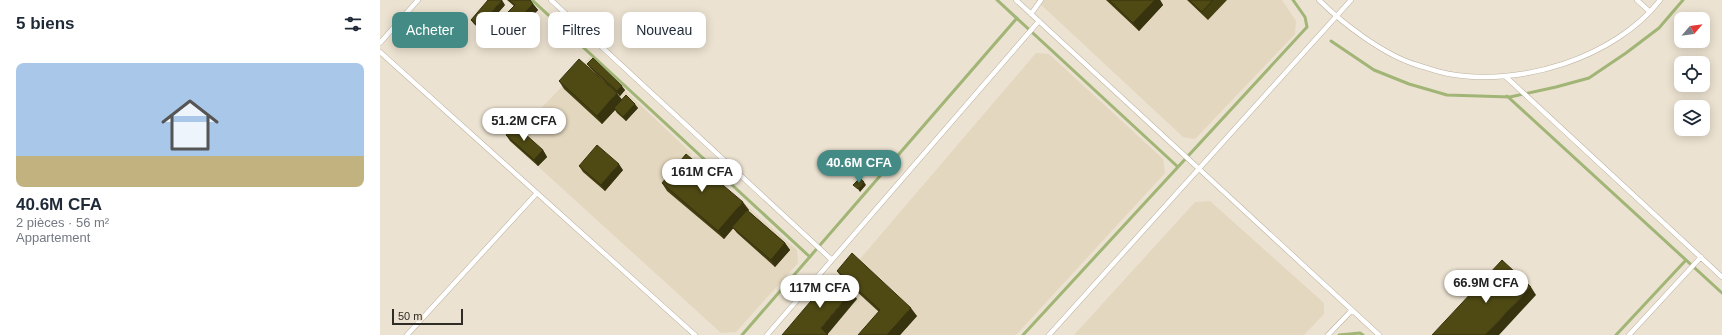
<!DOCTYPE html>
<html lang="fr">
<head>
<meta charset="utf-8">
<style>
  body { margin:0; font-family:Helvetica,sans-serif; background:#f2f2f3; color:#1f2937; height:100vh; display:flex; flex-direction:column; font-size:15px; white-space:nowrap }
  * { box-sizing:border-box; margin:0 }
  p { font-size:13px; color:#747a83 }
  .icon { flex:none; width:22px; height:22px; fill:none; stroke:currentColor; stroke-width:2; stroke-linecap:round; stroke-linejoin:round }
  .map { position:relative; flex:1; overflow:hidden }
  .side { display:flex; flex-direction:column; background:#fff; width:380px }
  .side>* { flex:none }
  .hud { position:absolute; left:12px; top:12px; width:380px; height:36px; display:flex; gap:8px }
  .needle { width:26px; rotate:62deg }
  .fabs { position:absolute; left:1294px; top:12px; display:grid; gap:8px }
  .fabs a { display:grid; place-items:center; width:36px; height:36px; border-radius:8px; background:#fff; box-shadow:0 2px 10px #0003; font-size:20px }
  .scale { position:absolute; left:12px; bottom:10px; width:71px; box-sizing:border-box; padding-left:4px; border:2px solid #302c26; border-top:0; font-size:11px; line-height:14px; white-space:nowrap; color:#302c26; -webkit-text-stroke:3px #ece2d1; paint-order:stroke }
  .price { position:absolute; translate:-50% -34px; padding:0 9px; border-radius:14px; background:#fff; color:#222; font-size:13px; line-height:26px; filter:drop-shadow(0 1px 2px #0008) }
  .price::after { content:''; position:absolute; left:50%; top:24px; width:12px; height:9px; margin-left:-6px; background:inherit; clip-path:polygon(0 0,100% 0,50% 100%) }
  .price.current { background:#448b85; color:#fff }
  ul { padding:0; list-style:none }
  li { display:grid; align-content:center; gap:8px; height:212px; padding:0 16px }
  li+li { border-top:1px solid #e0e1e3 }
  li span { display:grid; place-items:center; height:124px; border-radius:8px; color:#555 }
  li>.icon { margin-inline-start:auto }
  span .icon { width:72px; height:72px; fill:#fffc; stroke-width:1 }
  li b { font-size:17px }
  h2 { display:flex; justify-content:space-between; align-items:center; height:48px; padding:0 16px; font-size:17px }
  .tag { padding:0 14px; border-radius:8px; background:#fff; box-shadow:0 2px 10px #0003; font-size:14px; line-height:36px }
  .tag.current { background:#448b85; color:#fff }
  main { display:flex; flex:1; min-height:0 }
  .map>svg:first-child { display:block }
  .built { fill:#e4d7bf }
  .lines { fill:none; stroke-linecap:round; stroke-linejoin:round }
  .stream { stroke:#a0b576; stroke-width:3 }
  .lane-casing { stroke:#b9af9f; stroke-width:5.5 }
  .lane { stroke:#fff; stroke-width:4.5 }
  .wall { fill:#443f11 }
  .shaded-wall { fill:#37330e }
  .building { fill:#4f4914; stroke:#37330e }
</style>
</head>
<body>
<main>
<section class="side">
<h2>5 biens<svg class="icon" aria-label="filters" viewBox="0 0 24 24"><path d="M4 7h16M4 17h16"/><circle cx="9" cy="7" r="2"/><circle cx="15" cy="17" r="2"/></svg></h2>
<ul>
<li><span style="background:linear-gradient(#a9c7e8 75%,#c2b280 0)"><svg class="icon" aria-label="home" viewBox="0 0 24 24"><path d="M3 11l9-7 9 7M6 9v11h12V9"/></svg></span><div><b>40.6M CFA</b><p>2 pièces · 56 m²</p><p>Appartement</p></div></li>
</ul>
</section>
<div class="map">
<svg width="1342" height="335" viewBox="0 0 1342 335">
  <rect width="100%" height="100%" fill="#ece2d1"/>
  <!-- built -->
  <path class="built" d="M 656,0 L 902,0 L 916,21 L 915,34 L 815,139 L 803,137 Z
    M 656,53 L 669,54 L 783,159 L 785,173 L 636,335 L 415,335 Z
    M 210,57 L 312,154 L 310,156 L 417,250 L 418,263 L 356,332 L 341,333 L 130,141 Z
    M 830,201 L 944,303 L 944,314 L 924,335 L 694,335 L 815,202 Z"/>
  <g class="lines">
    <!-- stream -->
    <path class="stream" d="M 152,0 L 430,257
      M 617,0 L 798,167
      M 951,41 L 994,70 L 1029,84 L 1067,95 L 1130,97 L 1176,87 L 1209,78 L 1246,53 L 1279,28 L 1303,0
      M 1127,96 L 1342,293
      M 362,335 L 637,18
      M 643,335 L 927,27 L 925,17 L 913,0
      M 959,335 L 980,333 L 983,335
      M 1236,335 L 1306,260"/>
    <defs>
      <path id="lane" d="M 171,0 L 452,260
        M 636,0 L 999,335
        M 939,0 C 963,24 1004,55 1037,65 C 1047,68 1058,72 1069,74 C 1140,87 1235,58 1280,0
        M 1257,0 L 1270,12
        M 651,14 L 661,0
        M 0,43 L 38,0
        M 0,52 L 315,335
        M 1125,76 L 1342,277
        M 27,335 L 157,193
        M 387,335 L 659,21
        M 669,335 L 971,0
        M 948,335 L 972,310
        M 1249,335 L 1321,257"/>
    </defs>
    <!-- lane casing -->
    <use href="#lane" class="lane-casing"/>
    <!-- lane -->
    <use href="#lane" class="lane"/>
  </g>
  <!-- wall -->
  <path class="wall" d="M 127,0 L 150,0 L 158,10 L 128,41 L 118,32 L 114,26 L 134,6 Z
    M 726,0 L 780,0 L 783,5 L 759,31 Z
    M 807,0 L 847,0 L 828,20 Z
    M 125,5 L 102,31 L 94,24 L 91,20 Z
    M 207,64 L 245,90 L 240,96 L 210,68 Z
    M 179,81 L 242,100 L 258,108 L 246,121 L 237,113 L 235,110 L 222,124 L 184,89 Z
    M 126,135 L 163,150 L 167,157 L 158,166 L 130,141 Z
    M 199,166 L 243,170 L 225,191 L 203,172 Z
    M 282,183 L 369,210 L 368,211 L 405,243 L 410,250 L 395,267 L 357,233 L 353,228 L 344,239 L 287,191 Z
    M 457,271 L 537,316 L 520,335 L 478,335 L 499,312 L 463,279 Z"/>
  <!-- shaded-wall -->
  <path class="shaded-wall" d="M 122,0 L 125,5 L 102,31 L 99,27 Z
    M 775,0 L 780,0 L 783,5 L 759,31 L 753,23 Z
    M 153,4 L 158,10 L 128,41 L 124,35 Z
    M 242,86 L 245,90 L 240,96 L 237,91 Z
    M 237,93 L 243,101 L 234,108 L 235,110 L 222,124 L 217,116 Z
    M 255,104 L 258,108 L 246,121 L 243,117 Z
    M 163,150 L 167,157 L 158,166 L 154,160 Z
    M 239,164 L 243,170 L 225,191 L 221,185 Z
    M 484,182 L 486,185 L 480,192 L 478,189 Z
    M 363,202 L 369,210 L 344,239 L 338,231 Z
    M 405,243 L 410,250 L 395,267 L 391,260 Z
    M 1151,287 L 1156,295 L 1119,335 L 1105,335 Z
    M 472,291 L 477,299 L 447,335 L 441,328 Z
    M 531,308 L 537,316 L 520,335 L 507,335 Z"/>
  <!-- building -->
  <path class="building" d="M 108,0 L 122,0 L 99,27 L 91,20 Z
    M 129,0 L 150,0 L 153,4 L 124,35 L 114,26 L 135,5 Z
    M 729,0 L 775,0 L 753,23 Z
    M 809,0 L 833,0 L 822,12 Z
    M 213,58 L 242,86 L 237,91 L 207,64 Z
    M 199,59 L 237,93 L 217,116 L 179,81 Z
    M 246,95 L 255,104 L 243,117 L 234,108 Z
    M 135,125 L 163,150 L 154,160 L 126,135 Z
    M 217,145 L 239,164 L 221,185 L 199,166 Z
    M 306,154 L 363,202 L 338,231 L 282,183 Z
    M 480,178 L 484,182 L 478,189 L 473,185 Z
    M 367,210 L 405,243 L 391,260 L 352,227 Z
    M 472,253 L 531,308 L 507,335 L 478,335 L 500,310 L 457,271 Z
    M 1122,260 L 1151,287 L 1105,335 L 1052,335 Z
    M 453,275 L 472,291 L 441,328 L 448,335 L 402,335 Z"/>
</svg>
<div class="fabs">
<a><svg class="needle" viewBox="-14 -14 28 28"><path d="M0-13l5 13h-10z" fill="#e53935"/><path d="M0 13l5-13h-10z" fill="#747a83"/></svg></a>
<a><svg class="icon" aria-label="locate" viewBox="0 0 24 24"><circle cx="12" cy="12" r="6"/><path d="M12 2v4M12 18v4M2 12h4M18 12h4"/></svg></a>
<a><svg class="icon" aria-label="layers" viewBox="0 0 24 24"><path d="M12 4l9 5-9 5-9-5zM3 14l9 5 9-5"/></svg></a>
</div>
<div class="scale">50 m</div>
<b class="price" style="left:144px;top:142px">51.2M CFA</b>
<b class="price current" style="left:479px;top:184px">40.6M CFA</b>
<b class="price" style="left:322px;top:193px">161M CFA</b>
<b class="price" style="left:1106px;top:304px">66.9M CFA</b>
<b class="price" style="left:440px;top:309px">117M CFA</b>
<div class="hud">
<a class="tag current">Acheter</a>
<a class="tag">Louer</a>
<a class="tag">Filtres</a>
<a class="tag">Nouveau</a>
</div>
</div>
</main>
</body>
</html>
